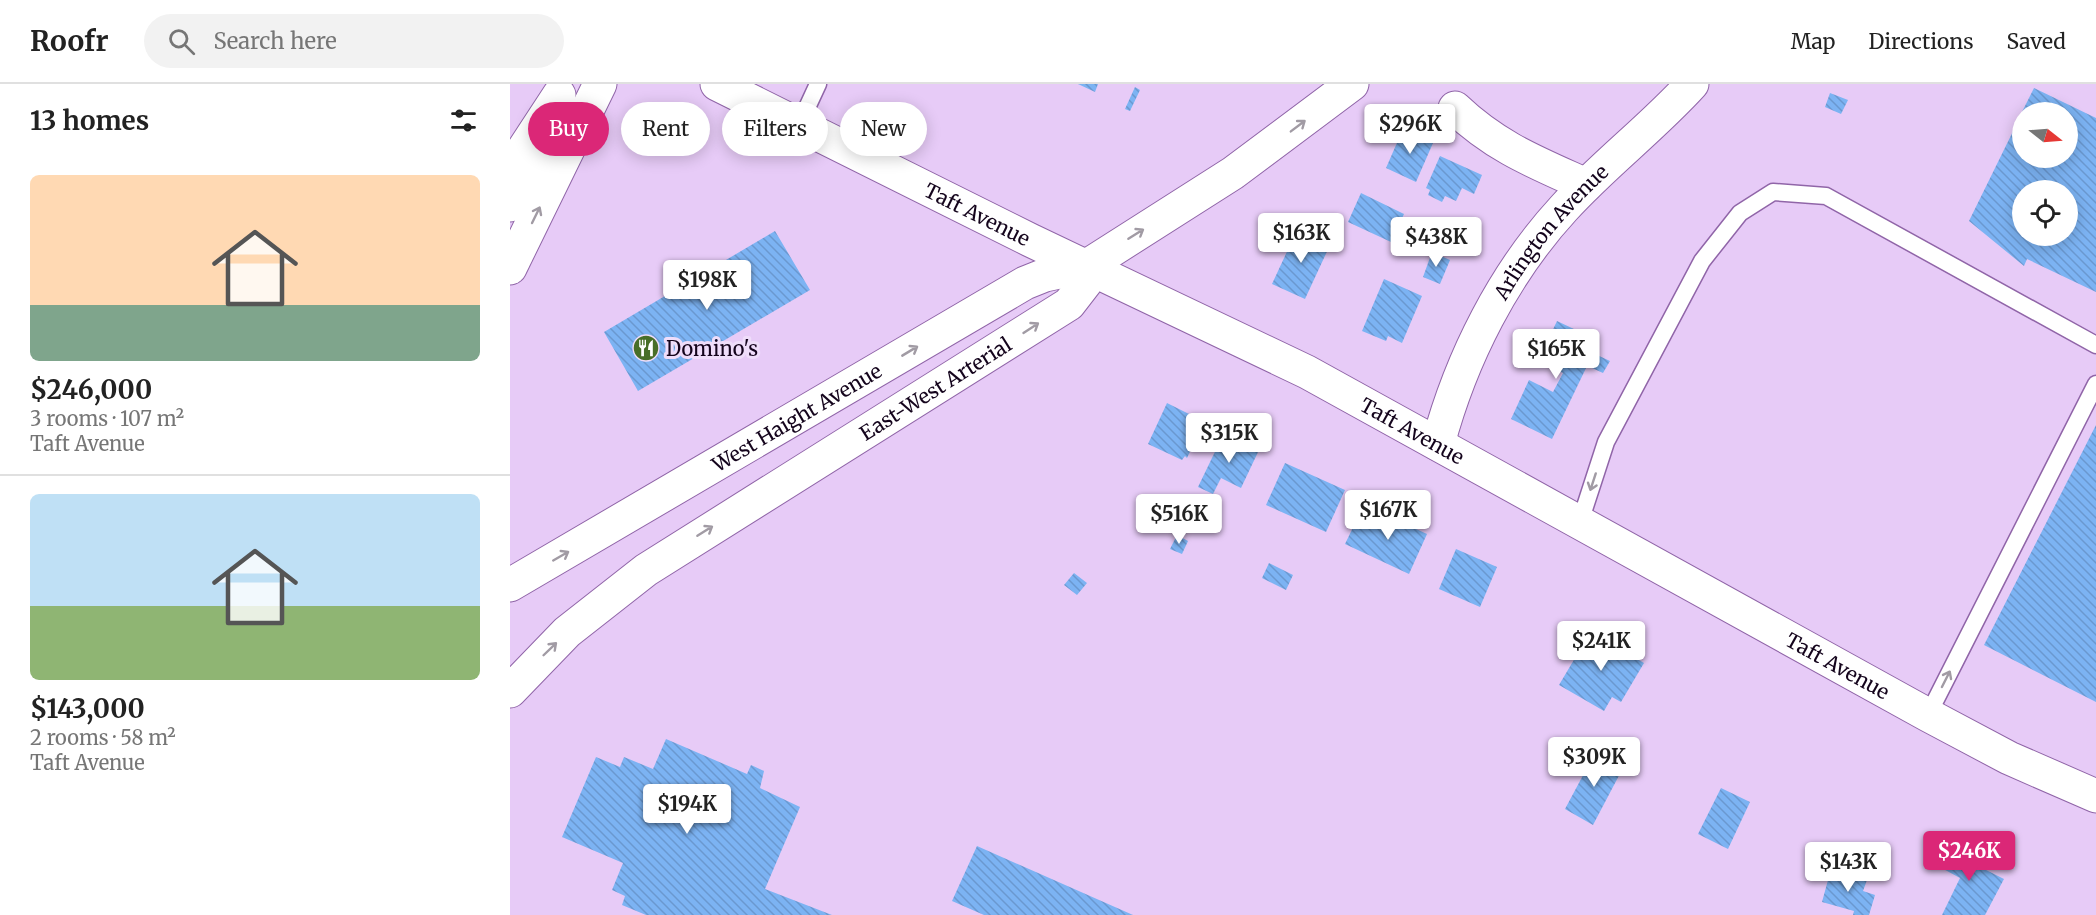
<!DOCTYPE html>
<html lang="en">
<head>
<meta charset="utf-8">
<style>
  body { margin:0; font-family:Merriweather,serif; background:#f2f2f2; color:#222; height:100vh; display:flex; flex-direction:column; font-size:22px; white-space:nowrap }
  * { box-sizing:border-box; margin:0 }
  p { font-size:20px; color:#767676 }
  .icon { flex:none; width:33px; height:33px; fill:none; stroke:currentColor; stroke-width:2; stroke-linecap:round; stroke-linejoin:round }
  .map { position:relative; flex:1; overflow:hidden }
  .sheet { display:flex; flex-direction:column; background:#fff; width:510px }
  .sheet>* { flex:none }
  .top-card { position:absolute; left:18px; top:18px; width:570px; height:54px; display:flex; gap:12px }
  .needle { width:39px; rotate:107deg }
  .fabs { position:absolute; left:1502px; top:18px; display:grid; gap:12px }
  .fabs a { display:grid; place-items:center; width:66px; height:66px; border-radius:50%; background:#fff; box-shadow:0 3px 15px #0003; font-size:30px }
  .price { position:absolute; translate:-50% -51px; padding:0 14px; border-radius:6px; background:#fff; color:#222; font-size:20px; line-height:39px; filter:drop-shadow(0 2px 3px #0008) }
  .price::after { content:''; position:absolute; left:50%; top:36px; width:18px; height:14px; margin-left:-9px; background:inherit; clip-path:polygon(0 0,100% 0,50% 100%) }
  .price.selected { background:#db2777; color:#fff }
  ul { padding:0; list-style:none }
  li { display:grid; align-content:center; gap:12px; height:318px; padding:0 30px }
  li+li { border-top:2px solid #e0e0e0 }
  li span { display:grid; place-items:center; height:186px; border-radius:9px; color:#555 }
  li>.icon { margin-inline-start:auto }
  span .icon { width:108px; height:108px; fill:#fffc; stroke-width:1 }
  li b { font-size:26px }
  h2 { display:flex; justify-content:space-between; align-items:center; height:72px; padding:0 30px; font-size:26px }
  .chip { padding:0 21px; border-radius:27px; background:#fff; box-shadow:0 3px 15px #0003; font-size:21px; line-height:54px }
  .chip.selected { background:#db2777; color:#fff }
  header { display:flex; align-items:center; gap:36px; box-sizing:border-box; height:84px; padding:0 30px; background:#fff; border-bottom:2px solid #e0e0e0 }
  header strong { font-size:28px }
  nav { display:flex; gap:33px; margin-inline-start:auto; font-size:21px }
  .search { width:420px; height:54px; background:#f2f2f2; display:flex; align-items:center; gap:15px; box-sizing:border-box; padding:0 21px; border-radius:33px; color:#767676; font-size:22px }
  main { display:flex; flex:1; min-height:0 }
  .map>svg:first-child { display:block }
  .building { fill:url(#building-back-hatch); fill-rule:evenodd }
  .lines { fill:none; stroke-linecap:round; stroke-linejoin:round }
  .service-casing { stroke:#9065a8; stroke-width:19 }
  .minor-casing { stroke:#9065a8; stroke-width:35 }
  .tertiary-casing { stroke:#9065a8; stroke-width:35 }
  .primary-casing { stroke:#9065a8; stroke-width:35 }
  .trunk-casing { stroke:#9065a8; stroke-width:35 }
  .service { stroke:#fff; stroke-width:16 }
  .minor { stroke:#fff; stroke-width:33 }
  .tertiary { stroke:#fff; stroke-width:33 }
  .primary { stroke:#fff; stroke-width:33 }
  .trunk { stroke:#fff; stroke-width:33 }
  .oneway { stroke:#a19ba4 }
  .labels { text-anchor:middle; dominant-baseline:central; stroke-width:6; stroke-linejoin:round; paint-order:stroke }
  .street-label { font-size:20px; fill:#14041c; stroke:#efddfa }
  .poi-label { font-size:20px; fill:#14041c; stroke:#efddfa; text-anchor:start }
</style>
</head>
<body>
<header>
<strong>Roofr</strong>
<div class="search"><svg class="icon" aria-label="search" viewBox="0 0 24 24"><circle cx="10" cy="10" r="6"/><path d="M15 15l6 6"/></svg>Search here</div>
<nav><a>Map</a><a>Directions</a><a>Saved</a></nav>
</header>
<main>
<section class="sheet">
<h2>13 homes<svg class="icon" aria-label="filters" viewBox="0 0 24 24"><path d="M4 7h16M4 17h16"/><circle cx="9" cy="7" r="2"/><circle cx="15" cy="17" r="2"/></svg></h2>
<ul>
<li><span style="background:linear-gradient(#ffd9b3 70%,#7fa58c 0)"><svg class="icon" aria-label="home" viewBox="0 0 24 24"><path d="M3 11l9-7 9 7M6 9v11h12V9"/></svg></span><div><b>$246,000</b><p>3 rooms · 107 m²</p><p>Taft Avenue</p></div></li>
<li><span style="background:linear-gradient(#bfe0f5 60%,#8fb573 0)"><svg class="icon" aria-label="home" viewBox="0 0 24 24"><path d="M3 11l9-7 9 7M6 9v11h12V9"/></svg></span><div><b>$143,000</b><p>2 rooms · 58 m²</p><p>Taft Avenue</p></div></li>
</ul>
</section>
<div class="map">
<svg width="1586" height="831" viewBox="0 0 1586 831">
  <defs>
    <pattern id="building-back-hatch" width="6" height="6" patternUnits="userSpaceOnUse" patternTransform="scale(1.5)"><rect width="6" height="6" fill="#7cb3f3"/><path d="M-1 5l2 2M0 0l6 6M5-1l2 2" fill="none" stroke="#6a98d0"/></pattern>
  </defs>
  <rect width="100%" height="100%" fill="#e7cbf7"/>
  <!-- building -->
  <path class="building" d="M 568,0 L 588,0 L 585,8 Z
    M 625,3 L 630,6 L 620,27 L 615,25 Z
    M 1524,4 L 1586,34 L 1586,208 L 1517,175 L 1514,182 L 1459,137 L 1512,29 L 1512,74 L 1557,74 L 1557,28 L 1512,28 ZM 1512,106 L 1557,106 L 1557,152 L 1512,152 Z
    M 1320,9 L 1338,16 L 1331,30 L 1315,23 Z
    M 893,45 L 923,59 L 906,98 L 876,84 Z
    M 930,72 L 972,91 L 964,110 L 952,104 L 946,117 L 935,112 L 932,118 L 918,111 L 920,106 L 916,104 Z
    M 851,109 L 894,130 L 881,158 L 838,138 Z
    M 787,146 L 820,161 L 795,215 L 762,200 Z
    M 265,147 L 300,206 L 128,307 L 94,248 Z
    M 922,168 L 940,176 L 930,200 L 913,193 Z
    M 874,195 L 912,212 L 892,259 L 878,252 L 876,257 L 852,247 Z
    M 1047,237 L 1089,257 L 1042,355 L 1001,335 L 1019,296 L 1043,308 L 1053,289 L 1028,277 Z
    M 1087,271 L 1100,277 L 1093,289 L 1082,284 Z
    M 657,319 L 681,331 L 679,335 L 693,341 L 677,374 L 675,372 L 672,376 L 638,360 Z
    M 1586,341 L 1586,618 L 1474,561 Z
    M 714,349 L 749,366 L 731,404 L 711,394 L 703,410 L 688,403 Z
    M 775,379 L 835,406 L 816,448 L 756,421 Z
    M 849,431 L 862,437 L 865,432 L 876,437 L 879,432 L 891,438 L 893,433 L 906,439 L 904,444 L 917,450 L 899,490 L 835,460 Z
    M 667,451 L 678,457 L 672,470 L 660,465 Z
    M 946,465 L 987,483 L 970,523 L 929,505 Z
    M 759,479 L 783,491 L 776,506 L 752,494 Z
    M 564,489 L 577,499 L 567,511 L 554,501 Z
    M 1081,547 L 1108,564 L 1111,560 L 1122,566 L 1120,571 L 1134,579 L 1111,618 L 1102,613 L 1094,627 L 1049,601 Z
    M 156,655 L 237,690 L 241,681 L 254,687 L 250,704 L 290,723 L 255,805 L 322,831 L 136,831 L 112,821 L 115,812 L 102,806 L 113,779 L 52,753 L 86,673 L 110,683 L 114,673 L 143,685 Z
    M 1086,667 L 1114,682 L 1083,741 L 1055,725 Z
    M 1211,704 L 1240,718 L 1218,765 L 1188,750 Z
    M 1438,757 L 1477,778 L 1474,785 L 1494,795 L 1475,831 L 1432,831 L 1450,794 L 1426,781 Z
    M 467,762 L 623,831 L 474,831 L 442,817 Z
    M 1321,785 L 1357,796 L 1353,807 L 1365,811 L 1359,831 L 1343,831 L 1344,827 L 1312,818 Z"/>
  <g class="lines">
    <defs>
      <path id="service" d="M 289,41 L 308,0
        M 1070,438 L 1096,358 L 1192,177 L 1230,129 L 1263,108 L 1316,112 L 1586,261
        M 1418,631 L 1586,300"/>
      <g id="minor">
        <path d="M 945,24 C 986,63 1025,78 1076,101"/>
        <path id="s1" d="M 928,360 C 951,274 994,189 1054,124 C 1094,80 1142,44 1182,0"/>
      </g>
      <g id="tertiary">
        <path id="s2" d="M 207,0 L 520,156 L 797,288 L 1418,631 L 1499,674 L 1586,712"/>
        <path d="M 0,121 L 32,54"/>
        <path d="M 0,184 L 90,0"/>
      </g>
      <g id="primary">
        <path d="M 0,86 L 49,11"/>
        <path id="s3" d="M 0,501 L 515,199 L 535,191 L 577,182"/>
      </g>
      <g id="trunk">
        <path id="s4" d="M 0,607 L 57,548 L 136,486 L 559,220 L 576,198 L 577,182 L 723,89 L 842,0"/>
      </g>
    </defs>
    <!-- service casing -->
    <use href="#service" class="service-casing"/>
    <!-- minor casing -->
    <use href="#minor" class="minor-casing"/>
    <!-- tertiary casing -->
    <use href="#tertiary" class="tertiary-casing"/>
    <!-- primary casing -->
    <use href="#primary" class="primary-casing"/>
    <!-- trunk casing -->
    <use href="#trunk" class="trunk-casing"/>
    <!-- service -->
    <use href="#service" class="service"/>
    <!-- minor -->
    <use href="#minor" class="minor"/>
    <!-- tertiary -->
    <use href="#tertiary" class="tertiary"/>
    <!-- primary -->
    <use href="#primary" class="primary"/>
    <!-- trunk -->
    <use href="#trunk" class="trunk"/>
  </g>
  <!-- one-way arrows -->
  <defs><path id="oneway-shaft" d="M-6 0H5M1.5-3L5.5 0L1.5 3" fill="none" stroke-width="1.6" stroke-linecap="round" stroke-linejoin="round" transform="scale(1.5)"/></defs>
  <g class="oneway">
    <use href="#oneway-shaft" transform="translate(788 42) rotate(-37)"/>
    <use href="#oneway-shaft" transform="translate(26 131) rotate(-64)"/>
    <use href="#oneway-shaft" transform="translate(626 150) rotate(-32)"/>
    <use href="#oneway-shaft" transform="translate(521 244) rotate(-33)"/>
    <use href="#oneway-shaft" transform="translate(400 267) rotate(-31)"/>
    <use href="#oneway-shaft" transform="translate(1083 398) rotate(108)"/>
    <use href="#oneway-shaft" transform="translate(195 447) rotate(-32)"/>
    <use href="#oneway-shaft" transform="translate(51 472) rotate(-30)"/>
    <use href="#oneway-shaft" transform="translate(40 565) rotate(-44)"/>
    <use href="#oneway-shaft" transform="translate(1436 595) rotate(-63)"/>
  </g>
  <!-- icons -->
  <defs>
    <symbol id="restaurant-disc" viewBox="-11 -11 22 22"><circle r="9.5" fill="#486e28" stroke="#efddfa"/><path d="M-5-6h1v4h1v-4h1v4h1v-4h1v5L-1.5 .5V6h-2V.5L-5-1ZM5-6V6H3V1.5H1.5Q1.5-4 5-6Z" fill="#fff"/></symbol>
  </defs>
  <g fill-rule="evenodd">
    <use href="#restaurant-disc" x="121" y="249" width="30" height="30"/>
  </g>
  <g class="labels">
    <!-- street labels -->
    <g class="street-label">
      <text stroke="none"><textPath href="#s2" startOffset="291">Taft Avenue</textPath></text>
      <text stroke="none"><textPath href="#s1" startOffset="243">Arlington Avenue</textPath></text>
      <text stroke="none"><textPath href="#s4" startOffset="524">East-West Arterial</textPath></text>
      <text stroke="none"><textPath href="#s3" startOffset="332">West Haight Avenue</textPath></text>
      <text stroke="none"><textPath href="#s2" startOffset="777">Taft Avenue</textPath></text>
      <text stroke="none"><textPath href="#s2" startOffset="1263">Taft Avenue</textPath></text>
    </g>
    <!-- poi labels -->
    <g class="poi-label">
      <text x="156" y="264">Domino's</text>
    </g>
  </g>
</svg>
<div class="fabs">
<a><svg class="needle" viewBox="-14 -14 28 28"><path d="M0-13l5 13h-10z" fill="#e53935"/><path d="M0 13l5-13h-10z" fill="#767676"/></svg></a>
<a><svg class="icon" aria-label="locate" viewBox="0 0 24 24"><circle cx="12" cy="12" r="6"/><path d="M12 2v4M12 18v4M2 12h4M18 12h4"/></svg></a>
</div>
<b class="price" style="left:900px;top:71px">$296K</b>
<b class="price" style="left:791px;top:180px">$163K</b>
<b class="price" style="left:926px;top:184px">$438K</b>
<b class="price" style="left:197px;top:227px">$198K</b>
<b class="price" style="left:1046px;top:296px">$165K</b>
<b class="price" style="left:719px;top:380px">$315K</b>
<b class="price" style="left:878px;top:457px">$167K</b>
<b class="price" style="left:669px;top:461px">$516K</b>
<b class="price" style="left:1091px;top:588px">$241K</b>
<b class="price" style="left:1084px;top:704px">$309K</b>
<b class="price" style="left:177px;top:751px">$194K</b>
<b class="price selected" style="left:1459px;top:798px">$246K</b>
<b class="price" style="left:1338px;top:809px">$143K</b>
<div class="top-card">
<a class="chip selected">Buy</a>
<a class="chip">Rent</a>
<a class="chip">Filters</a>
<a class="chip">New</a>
</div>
</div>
</main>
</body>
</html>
